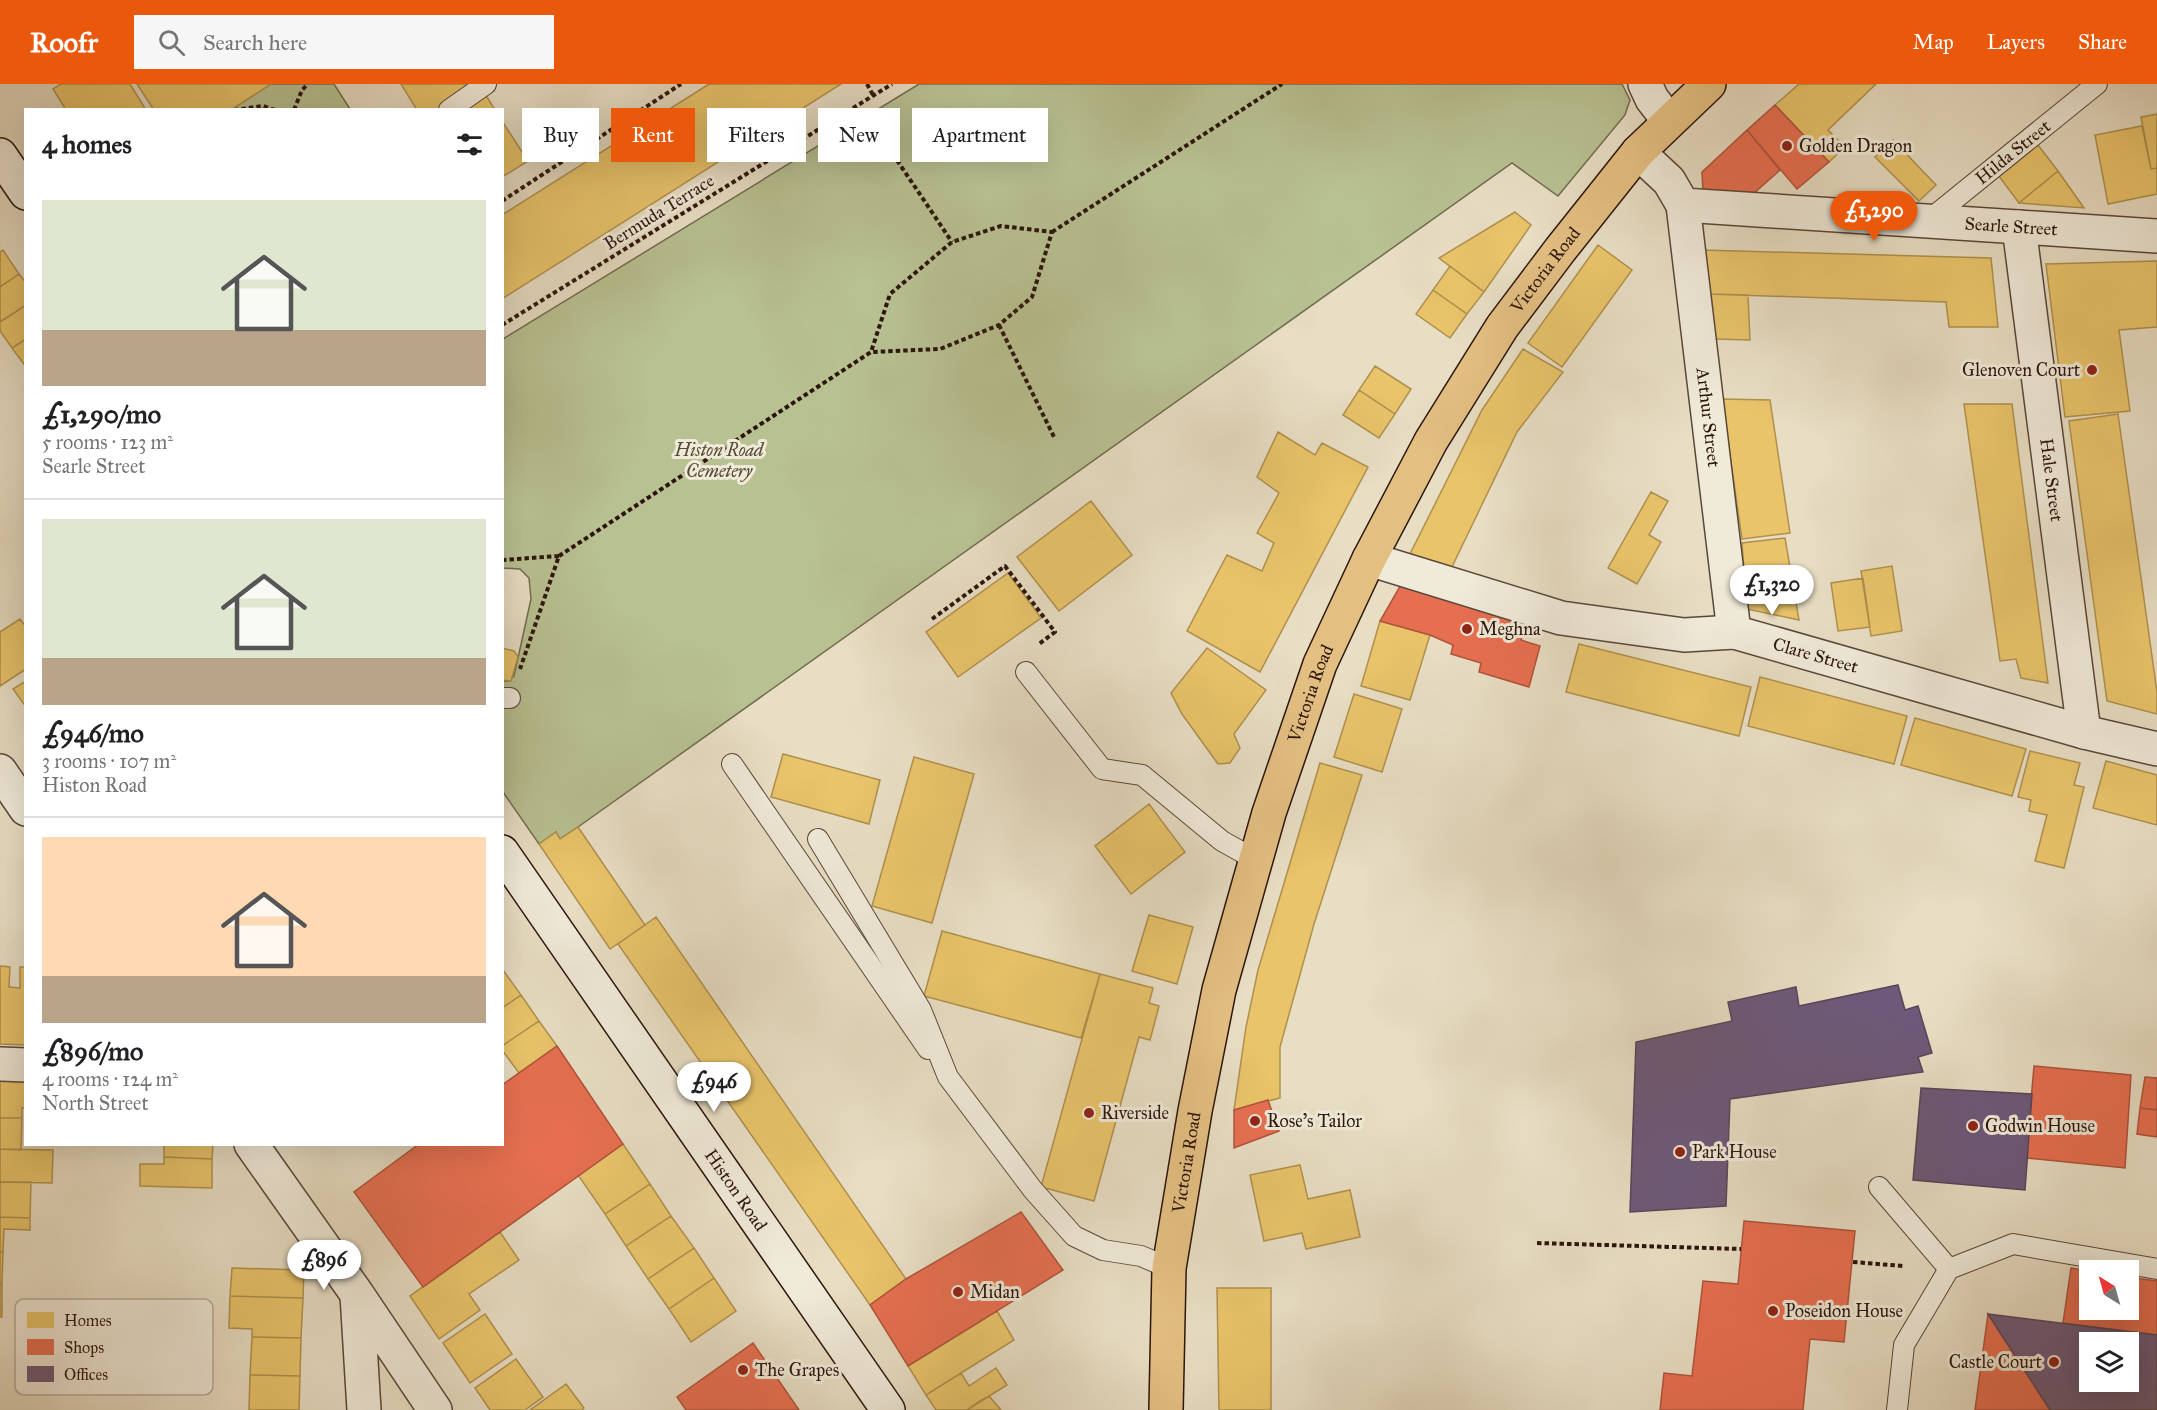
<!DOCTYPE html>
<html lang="en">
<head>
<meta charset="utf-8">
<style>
  body { margin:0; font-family:"IM FELL Great Primer",serif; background:#f6f6f6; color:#202124; height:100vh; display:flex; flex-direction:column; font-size:22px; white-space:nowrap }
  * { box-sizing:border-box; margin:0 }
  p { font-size:20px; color:#757577 }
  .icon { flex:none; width:33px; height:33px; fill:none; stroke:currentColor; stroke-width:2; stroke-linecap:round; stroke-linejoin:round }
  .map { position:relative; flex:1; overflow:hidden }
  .panel { position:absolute; left:24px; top:24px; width:480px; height:1038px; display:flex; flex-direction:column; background:#fff; border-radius:0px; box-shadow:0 6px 24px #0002 }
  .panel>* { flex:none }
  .hud { position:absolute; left:522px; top:24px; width:570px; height:54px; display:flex; gap:12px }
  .needle { width:39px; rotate:323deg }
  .buttons { position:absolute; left:2079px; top:1176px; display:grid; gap:12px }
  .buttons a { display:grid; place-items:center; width:60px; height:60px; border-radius:0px; background:#fff; box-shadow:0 6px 24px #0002; font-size:30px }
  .price { position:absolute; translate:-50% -51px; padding:0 14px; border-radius:21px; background:#fff; color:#222; font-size:20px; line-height:39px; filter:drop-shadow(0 2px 3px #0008) }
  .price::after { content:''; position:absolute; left:50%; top:36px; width:18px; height:14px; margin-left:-9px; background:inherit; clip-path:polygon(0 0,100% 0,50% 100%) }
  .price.selected { background:#ea580c; color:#fff }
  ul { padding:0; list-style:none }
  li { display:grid; align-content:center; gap:12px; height:318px; padding:0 18px }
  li+li { border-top:2px solid #e0e0e0 }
  li span { display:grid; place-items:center; height:186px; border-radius:0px; color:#555 }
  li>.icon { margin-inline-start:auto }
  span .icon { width:108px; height:108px; fill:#fffc; stroke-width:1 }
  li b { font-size:26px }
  h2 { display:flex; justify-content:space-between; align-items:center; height:72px; padding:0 18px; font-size:26px }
  .tag { padding:0 21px; border-radius:0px; background:#fff; box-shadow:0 6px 24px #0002; font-size:21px; line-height:54px }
  .tag.selected { background:#ea580c; color:#fff }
  header { display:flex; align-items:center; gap:36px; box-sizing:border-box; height:84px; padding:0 30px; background:#ea580c; color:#fff }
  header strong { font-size:28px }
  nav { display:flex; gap:33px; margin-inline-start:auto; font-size:21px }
  .search { width:420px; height:54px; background:#f6f6f6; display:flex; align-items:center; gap:15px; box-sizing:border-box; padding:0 21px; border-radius:0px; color:#757577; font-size:22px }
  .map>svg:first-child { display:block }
  .green { fill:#b8c192; stroke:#726b4f; stroke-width:1.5 }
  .homes { fill:#e9c46a; stroke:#b0904e; stroke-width:1.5 }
  .shops { fill:#e76f51; stroke:#af543c; stroke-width:1.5 }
  .offices { fill:#6d597a; stroke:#594559; stroke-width:1.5; fill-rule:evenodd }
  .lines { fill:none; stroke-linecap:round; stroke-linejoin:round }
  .lane-casing { stroke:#5a473a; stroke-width:22 }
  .street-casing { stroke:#5a473a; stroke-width:36 }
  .secondary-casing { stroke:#2b150c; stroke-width:36 }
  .primary-casing { stroke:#2b150c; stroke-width:36 }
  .path { stroke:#2b150c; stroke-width:4; stroke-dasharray:4.5 3; stroke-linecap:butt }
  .lane { stroke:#f0ead9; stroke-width:20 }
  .street { stroke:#f0ead9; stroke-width:33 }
  .secondary { stroke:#f0ead9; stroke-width:33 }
  .primary { stroke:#e4bf82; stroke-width:33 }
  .poi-dot { fill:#8f2418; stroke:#f0ead9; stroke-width:2 }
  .labels { text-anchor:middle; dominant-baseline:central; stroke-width:6; stroke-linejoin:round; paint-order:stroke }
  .poi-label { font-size:18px; fill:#2b150c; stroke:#f0ead9; text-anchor:start }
  .street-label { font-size:18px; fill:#2b150c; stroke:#f0ead9 }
  .park-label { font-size:18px; font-style:italic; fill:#554934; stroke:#f0ead9 }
  .key { fill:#f0ead9; stroke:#b5aa9c; stroke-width:1.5 }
  .key-label { font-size:16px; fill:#2b150c }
</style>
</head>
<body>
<header>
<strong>Roofr</strong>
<div class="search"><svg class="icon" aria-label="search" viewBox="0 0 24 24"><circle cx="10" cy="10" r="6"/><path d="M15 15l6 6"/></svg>Search here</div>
<nav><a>Map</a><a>Layers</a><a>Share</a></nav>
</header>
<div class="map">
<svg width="2157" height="1326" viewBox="0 0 2157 1326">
  <rect width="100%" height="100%" fill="#e8dec4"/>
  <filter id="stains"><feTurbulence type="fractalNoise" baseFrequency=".00333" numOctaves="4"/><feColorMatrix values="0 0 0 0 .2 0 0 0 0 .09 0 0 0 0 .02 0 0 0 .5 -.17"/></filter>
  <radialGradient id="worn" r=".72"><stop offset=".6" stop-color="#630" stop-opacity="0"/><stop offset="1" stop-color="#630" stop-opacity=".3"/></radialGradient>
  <!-- green -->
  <path class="green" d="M 270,0 L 334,0 L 350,25 L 230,26 Z
    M 919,0 L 1622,0 L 1630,16 L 1625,31 L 1558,112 L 1512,79 L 578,743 L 560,755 L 556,748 L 539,760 L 503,708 L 502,597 L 508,597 L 514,592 L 531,515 L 529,494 L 520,485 L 503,484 L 503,255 Z"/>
  <!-- homes -->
  <path class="homes" d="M 61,0 L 130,0 L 146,26 L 66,26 L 53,5 Z
    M 137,0 L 271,0 L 231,26 L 154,26 Z
    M 401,0 L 479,0 L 495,26 L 417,26 Z
    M 709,0 L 841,0 L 502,215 L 502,131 Z
    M 1799,0 L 1876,0 L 1828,46 L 1845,63 L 1829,78 L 1775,21 Z
    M 2157,30 L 2157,84 L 2151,85 L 2141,33 Z
    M 502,37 L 528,77 L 502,93 Z
    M 2142,42 L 2151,85 L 2157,84 L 2157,110 L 2108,120 L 2095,51 Z
    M 1893,56 L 1936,101 L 1919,117 L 1875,73 Z
    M 2038,61 L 2058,87 L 2019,119 L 1998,91 Z
    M 2058,87 L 2084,124 L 2019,119 Z
    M 1515,128 L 1531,141 L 1484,208 L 1439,174 Z
    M 1598,161 L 1632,186 L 1562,283 L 1528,259 Z
    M 3,166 L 19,190 L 0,203 L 0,168 Z
    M 1702,166 L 1991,174 L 1998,243 L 1949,243 L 1946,218 L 1708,210 Z
    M 2157,177 L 2157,243 L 2119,246 L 2130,327 L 2065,333 L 2046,180 Z
    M 1450,182 L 1484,208 L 1467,230 L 1433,206 Z
    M 19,190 L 26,199 L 26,221 L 0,238 L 0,203 Z
    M 1433,206 L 1467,230 L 1450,254 L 1416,230 Z
    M 1708,210 L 1748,211 L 1750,256 L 1715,255 Z
    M 26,221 L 26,255 L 12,264 L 0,247 L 0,238 Z
    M 26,255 L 26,283 L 12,264 Z
    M 1523,265 L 1563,288 L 1517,348 L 1449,489 L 1410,470 L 1482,326 Z
    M 1375,282 L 1411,305 L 1395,330 L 1359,306 Z
    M 1359,306 L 1395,330 L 1379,354 L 1343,331 Z
    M 1722,315 L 1770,316 L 1790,449 L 1742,455 Z
    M 1964,320 L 2012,320 L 2048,599 L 2021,594 L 2016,575 L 2000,577 Z
    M 2118,330 L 2157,608 L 2157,630 L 2107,617 L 2069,337 Z
    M 1278,348 L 1315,371 L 1322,359 L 1368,383 L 1260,588 L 1187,547 L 1227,471 L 1262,487 L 1274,459 L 1257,449 L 1279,409 L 1257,393 Z
    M 1651,408 L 1668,417 L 1649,451 L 1661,458 L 1637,500 L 1608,484 Z
    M 1091,417 L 1132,471 L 1059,527 L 1017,473 Z
    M 1785,454 L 1799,536 L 1747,525 L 1742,459 Z
    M 1892,482 L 1902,547 L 1871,552 L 1861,487 Z
    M 1008,489 L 1041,534 L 958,593 L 926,548 Z
    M 1863,494 L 1870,543 L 1838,547 L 1831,499 Z
    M 20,535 L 26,543 L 26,585 L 0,602 L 0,548 Z
    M 1380,537 L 1430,551 L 1410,616 L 1361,602 Z
    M 1579,560 L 1751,603 L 1739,652 L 1566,608 Z
    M 502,564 L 514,567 L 518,573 L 511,597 L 502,596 Z
    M 1207,564 L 1266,606 L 1234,650 L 1240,664 L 1230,679 L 1218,680 L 1182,630 L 1171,609 Z
    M 1760,593 L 1907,632 L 1894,680 L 1748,642 Z
    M 26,597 L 26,623 L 13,605 Z
    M 1354,610 L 1402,625 L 1382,688 L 1334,673 Z
    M 1915,634 L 2026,665 L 2012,712 L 1901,681 Z
    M 2030,667 L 2080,679 L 2074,701 L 2084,703 L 2064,784 L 2035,777 L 2047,731 L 2029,727 L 2031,716 L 2018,713 Z
    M 783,670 L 880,696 L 869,740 L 771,713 Z
    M 914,673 L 974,690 L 932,839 L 872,822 Z
    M 2106,677 L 2157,691 L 2157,741 L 2093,724 Z
    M 1320,679 L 1362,691 L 1314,840 L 1280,963 L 1280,1014 L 1234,1026 L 1246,943 L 1258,886 Z
    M 1149,720 L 1185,768 L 1131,810 L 1095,762 Z
    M 578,743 L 645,841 L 610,865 L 539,760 L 556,748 L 560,755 Z
    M 1149,831 L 1193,843 L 1177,900 L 1132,887 Z
    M 656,833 L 906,1195 L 870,1221 L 618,860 Z
    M 942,847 L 1100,890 L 1081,954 L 924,912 Z
    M 0,882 L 10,883 L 9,903 L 20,904 L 20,883 L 26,883 L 26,961 L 0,960 Z
    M 503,886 L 521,911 L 502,924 L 502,886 Z
    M 1100,890 L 1153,904 L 1149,919 L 1159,922 L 1150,956 L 1139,953 L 1094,1117 L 1041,1103 Z
    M 521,911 L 539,937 L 502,962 L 502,924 Z
    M 539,937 L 557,962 L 519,989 L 502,966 L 502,962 Z
    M 0,996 L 26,997 L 26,1024 L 22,1024 L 22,1034 L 0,1034 Z
    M 0,1034 L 22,1034 L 21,1066 L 0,1065 Z
    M 213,1060 L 212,1075 L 164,1073 L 164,1060 Z
    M 623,1060 L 650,1100 L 605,1130 L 578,1091 Z
    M 0,1065 L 53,1066 L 52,1099 L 0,1098 Z
    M 164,1073 L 212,1075 L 212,1104 L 140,1102 L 140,1080 L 164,1080 Z
    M 1300,1081 L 1308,1115 L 1350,1106 L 1360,1153 L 1306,1165 L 1302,1149 L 1264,1157 L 1250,1091 Z
    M 0,1098 L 31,1098 L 30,1134 L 0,1133 Z
    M 650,1100 L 671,1132 L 626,1162 L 605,1130 Z
    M 671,1132 L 694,1164 L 648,1195 L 626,1162 Z
    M 0,1133 L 30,1134 L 30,1146 L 4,1145 L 3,1168 L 0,1168 Z
    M 500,1148 L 519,1176 L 469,1210 L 480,1226 L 439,1255 L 410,1212 Z
    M 694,1164 L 714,1194 L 669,1225 L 648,1195 Z
    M 0,1168 L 3,1168 L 2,1201 L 0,1200 Z
    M 232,1184 L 304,1186 L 303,1214 L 230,1212 Z
    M 714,1194 L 736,1227 L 691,1258 L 669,1225 Z
    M 0,1200 L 2,1201 L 2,1233 L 0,1233 Z
    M 1217,1204 L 1271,1204 L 1271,1326 L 1219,1326 Z
    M 230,1212 L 303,1214 L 301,1254 L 252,1253 L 252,1245 L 229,1244 Z
    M 997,1227 L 1014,1256 L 926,1311 L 908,1282 Z
    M 485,1230 L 512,1270 L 470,1299 L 443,1259 Z
    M 252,1253 L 301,1254 L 300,1292 L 250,1291 Z
    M 516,1275 L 543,1313 L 525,1326 L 490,1326 L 475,1304 Z
    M 996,1284 L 1007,1301 L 967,1326 L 936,1326 L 926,1311 L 961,1289 L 969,1302 Z
    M 250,1291 L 300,1292 L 299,1326 L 249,1326 Z
    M 566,1300 L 584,1324 L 582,1326 L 530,1326 Z
    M 989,1312 L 1001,1326 L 967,1326 L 980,1317 Z"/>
  <!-- shops -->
  <path class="shops" d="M 1775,21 L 1829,78 L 1797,105 L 1747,46 Z
    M 1747,46 L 1780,86 L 1752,111 L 1703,108 L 1702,88 Z
    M 1402,499 L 1525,540 L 1521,556 L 1540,562 L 1529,603 L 1479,588 L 1481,579 L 1451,570 L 1453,561 L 1430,551 L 1380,537 Z
    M 557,962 L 623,1060 L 423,1203 L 354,1108 L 419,1060 L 502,1060 L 502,1001 Z
    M 2034,982 L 2131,991 L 2125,1084 L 2026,1074 Z
    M 2145,993 L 2157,994 L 2157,1026 L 2140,1024 Z
    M 1268,1016 L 1279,1047 L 1234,1064 L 1234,1026 Z
    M 2140,1024 L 2157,1026 L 2157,1053 L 2137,1050 Z
    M 1021,1128 L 1063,1186 L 908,1282 L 870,1221 L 906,1195 Z
    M 1744,1137 L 1855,1147 L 1844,1258 L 1810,1255 L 1803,1326 L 1660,1326 L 1664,1289 L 1692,1292 L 1703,1197 L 1738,1200 Z
    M 2071,1184 L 2090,1187 L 2090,1226 L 2128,1226 L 2128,1193 L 2157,1197 L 2157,1251 L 2063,1239 Z
    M 1988,1230 L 2050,1326 L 1975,1326 Z
    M 753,1259 L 799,1326 L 686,1326 L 677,1313 Z"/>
  <!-- offices -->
  <path class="offices" d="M 1898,901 L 1905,926 L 1918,922 L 1932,969 L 1918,973 L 1923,988 L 1730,1015 L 1726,1122 L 1630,1128 L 1636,958 L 1732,937 L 1728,918 L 1796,903 L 1799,922 Z
    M 1921,1004 L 2032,1010 L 2025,1106 L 1913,1096 Z
    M 1988,1230 L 2157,1251 L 2157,1326 L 2050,1326 ZM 2090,1258 L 2128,1258 L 2128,1298 L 2090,1298 Z"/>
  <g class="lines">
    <defs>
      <g id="lane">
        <path d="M 449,26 L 486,0"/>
        <path id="s1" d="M 1929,136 L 2097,0"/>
        <path d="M 1026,588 L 1102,685 L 1142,691 L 1222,757 L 1256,776"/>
        <path d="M 502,614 L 510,614"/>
        <path d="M 732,680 L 928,965"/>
        <path d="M 818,755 L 921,926 L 948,993 L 1033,1106 L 1074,1152 L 1103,1166 L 1141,1172 L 1169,1184"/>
        <path d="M 1879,1103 L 1949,1185"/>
        <path d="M 1897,1326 L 1904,1261 L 1949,1185 L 2013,1160 L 2157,1185"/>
      </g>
      <g id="street">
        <path d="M 1645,0 L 1652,15 L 1669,37"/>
        <path id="s2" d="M 1638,68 L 1669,97 L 1683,121 L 2157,152"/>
        <path id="s3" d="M 1683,121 L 1734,548"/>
        <path id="s4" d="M 2019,143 L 2084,648"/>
        <path id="s5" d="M 1369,475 L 1561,534 L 1684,551 L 1734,548 L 2084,648 L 2157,665"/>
        <path d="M 0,687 L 26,725"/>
        <path d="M 0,980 L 26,981"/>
        <path d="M 251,1060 L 357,1210 L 435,1326"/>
        <path d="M 357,1211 L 364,1326"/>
      </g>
      <g id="secondary">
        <path d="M 0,71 L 26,109"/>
        <path id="s6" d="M 502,768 L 888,1326"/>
      </g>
      <g id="primary">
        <path id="s7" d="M 1166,1326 L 1169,1184 L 1195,1027 L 1219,906 L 1269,729 L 1320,580 L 1369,475 L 1431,357 L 1502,243 L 1560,166 L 1638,68 L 1709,0"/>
      </g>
    </defs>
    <!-- lane casing -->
    <use href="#lane" class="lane-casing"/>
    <!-- street casing -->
    <use href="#street" class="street-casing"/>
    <!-- secondary casing -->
    <use href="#secondary" class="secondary-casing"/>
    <!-- primary casing -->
    <use href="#primary" class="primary-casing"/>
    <!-- path -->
    <path class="path" d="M 867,0 L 873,11
      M 234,26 L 263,22 L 275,26
      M 294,26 L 302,6 L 308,0
      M 872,39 L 952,158
      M 502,117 L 681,0
      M 1052,148 L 1282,0
      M 502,241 L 892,0
      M 999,241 L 1055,355
      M 559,472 L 871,268 L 940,265 L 999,241 L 1032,213 L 1052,148 L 1001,142 L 952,158 L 890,210 L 871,268
      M 502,476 L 559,472 L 520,585
      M 932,535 L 1005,482 L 1055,548 L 1039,560
      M 1537,1159 L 1741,1165
      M 1853,1178 L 1903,1182"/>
    <!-- lane -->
    <use href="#lane" class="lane"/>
    <!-- street -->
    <use href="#street" class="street"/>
    <!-- secondary -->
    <use href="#secondary" class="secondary"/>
    <!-- primary -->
    <use href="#primary" class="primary"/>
  </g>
  <!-- markers -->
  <g class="poi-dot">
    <circle cx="1787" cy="62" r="6"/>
    <circle cx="2092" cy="286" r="6"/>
    <circle cx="1467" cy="545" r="6"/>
    <circle cx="1089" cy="1029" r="6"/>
    <circle cx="1255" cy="1037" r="6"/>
    <circle cx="1973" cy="1042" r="6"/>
    <circle cx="1680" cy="1068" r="6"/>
    <circle cx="958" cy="1208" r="6"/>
    <circle cx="1773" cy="1227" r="6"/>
    <circle cx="2054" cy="1278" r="6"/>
    <circle cx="743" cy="1286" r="6"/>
  </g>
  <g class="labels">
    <!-- poi labels -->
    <g class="poi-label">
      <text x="1799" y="62">Golden Dragon</text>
      <text x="2080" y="286" text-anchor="end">Glenoven Court</text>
      <text x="1479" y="545">Meghna</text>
      <text x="1101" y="1029">Riverside</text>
      <text x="1267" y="1037">Rose's Tailor</text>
      <text x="1985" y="1042">Godwin House</text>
      <text x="1692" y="1068">Park House</text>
      <text x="970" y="1208">Midan</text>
      <text x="1785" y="1227">Poseidon House</text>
      <text x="2042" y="1278" text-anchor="end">Castle Court</text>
      <text x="755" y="1286">The Grapes</text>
    </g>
    <!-- street labels -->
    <g class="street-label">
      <text stroke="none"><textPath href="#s1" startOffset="108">Hilda Street</textPath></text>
      <text transform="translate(659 128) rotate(-32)">Bermuda Terrace</text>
      <text stroke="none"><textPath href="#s2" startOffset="399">Searle Street</textPath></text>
      <text stroke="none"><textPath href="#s7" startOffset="1221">Victoria Road</textPath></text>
      <text stroke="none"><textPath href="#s3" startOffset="214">Arthur Street</textPath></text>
      <text stroke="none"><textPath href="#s4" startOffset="255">Hale Street</textPath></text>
      <text stroke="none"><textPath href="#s5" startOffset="460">Clare Street</textPath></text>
      <text stroke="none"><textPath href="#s7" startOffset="735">Victoria Road</textPath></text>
      <text stroke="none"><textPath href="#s7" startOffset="249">Victoria Road</textPath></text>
      <text stroke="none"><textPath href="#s6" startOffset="411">Histon Road</textPath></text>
    </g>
    <!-- park labels -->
    <g class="park-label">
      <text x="719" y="366">Histon Road<tspan x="719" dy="21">Cemetery</tspan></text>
    </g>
  </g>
  <!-- legend -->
  <rect x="15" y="1215" width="198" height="96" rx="9" class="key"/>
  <rect x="27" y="1228" width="27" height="16" fill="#e9c46a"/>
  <rect x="27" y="1255" width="27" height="16" fill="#e76f51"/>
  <rect x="27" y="1282" width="27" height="16" fill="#6d597a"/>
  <g class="key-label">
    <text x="64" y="1242">Homes</text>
    <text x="64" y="1269">Shops</text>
    <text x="64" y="1296">Offices</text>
  </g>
  <rect width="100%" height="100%" filter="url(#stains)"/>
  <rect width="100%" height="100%" fill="url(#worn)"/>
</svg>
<div class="buttons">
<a><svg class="needle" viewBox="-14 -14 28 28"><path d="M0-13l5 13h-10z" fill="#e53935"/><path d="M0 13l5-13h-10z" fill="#757577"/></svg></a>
<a><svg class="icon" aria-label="layers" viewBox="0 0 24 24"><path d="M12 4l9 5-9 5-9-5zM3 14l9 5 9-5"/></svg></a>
</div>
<b class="price selected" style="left:1874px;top:158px">£1,290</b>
<b class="price" style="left:1772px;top:532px">£1,320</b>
<b class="price" style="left:714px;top:1029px">£946</b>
<b class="price" style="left:324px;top:1207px">£896</b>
<div class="hud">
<a class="tag">Buy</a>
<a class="tag selected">Rent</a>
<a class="tag">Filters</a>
<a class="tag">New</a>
<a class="tag">Apartment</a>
</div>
<section class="panel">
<h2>4 homes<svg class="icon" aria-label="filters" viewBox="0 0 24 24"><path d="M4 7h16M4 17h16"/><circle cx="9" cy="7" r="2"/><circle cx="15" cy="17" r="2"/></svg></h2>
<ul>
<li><span style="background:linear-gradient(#dfe7d0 70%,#b9a48a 0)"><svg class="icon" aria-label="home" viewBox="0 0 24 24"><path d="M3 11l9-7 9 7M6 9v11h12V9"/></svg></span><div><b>£1,290/mo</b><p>5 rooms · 123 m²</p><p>Searle Street</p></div></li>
<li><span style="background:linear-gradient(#dfe7d0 75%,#b9a48a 0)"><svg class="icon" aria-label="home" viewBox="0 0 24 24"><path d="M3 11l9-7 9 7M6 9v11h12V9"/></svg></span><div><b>£946/mo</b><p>3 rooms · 107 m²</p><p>Histon Road</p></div></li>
<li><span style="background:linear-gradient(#ffd9b3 75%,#b9a48a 0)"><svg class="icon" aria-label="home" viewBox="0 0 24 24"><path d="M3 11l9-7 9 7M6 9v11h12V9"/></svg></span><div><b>£896/mo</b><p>4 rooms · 124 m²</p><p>North Street</p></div></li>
</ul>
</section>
</div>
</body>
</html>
